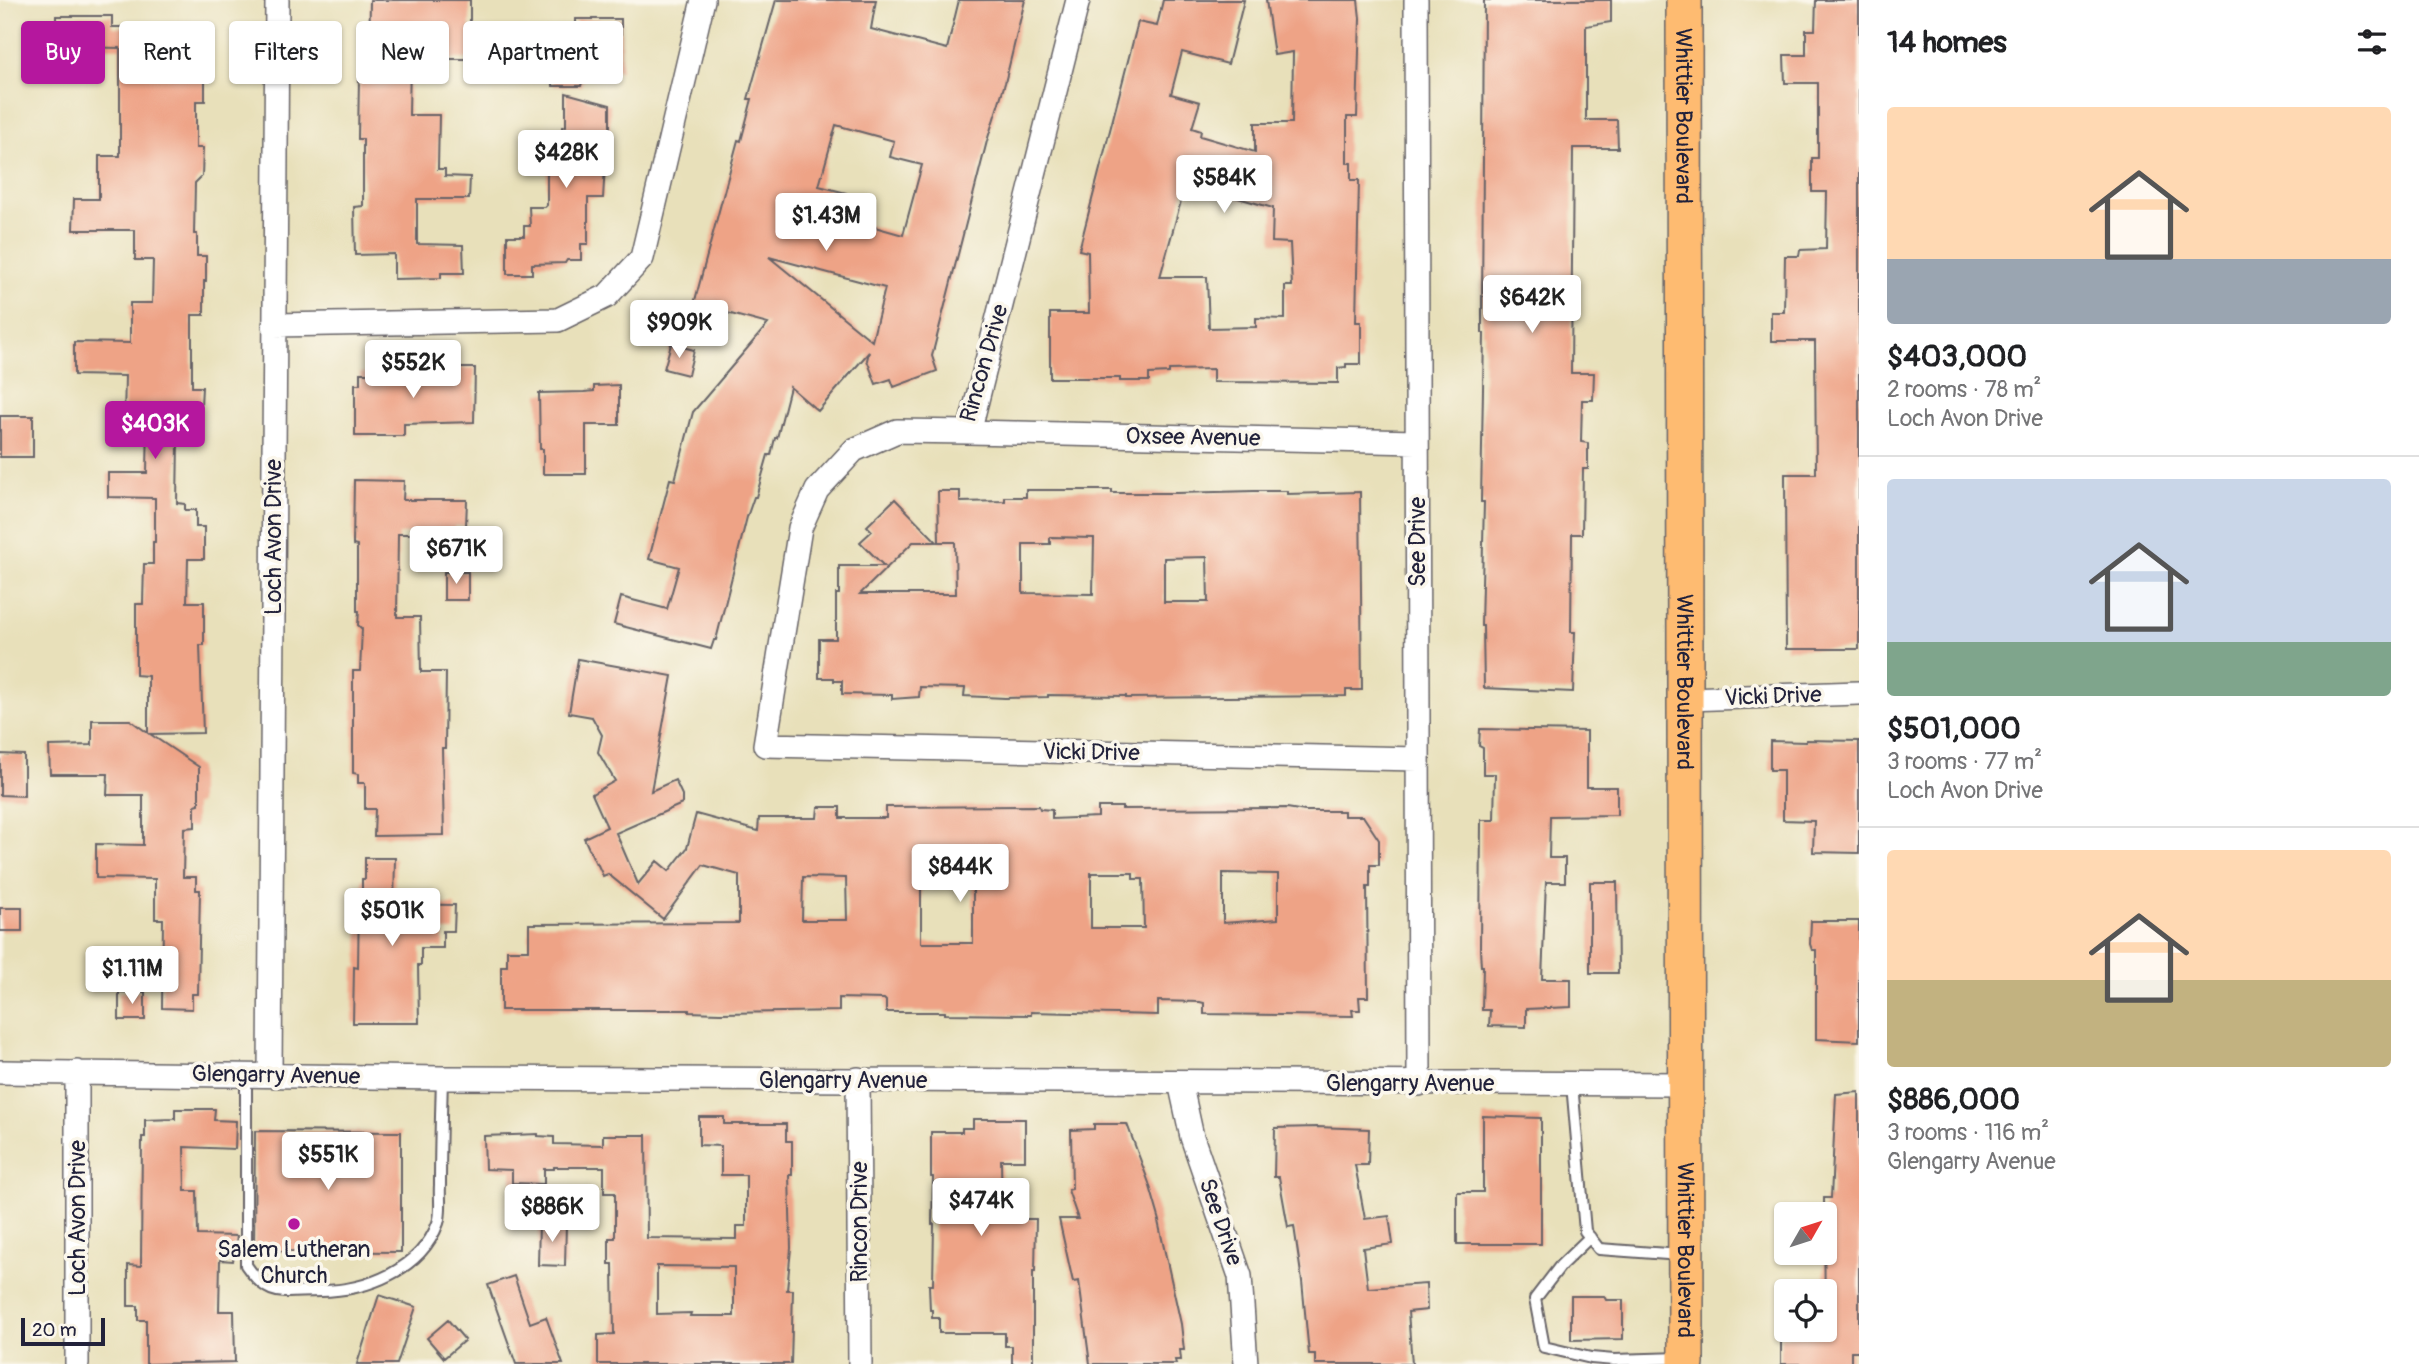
<!DOCTYPE html>
<html lang="en">
<head>
<meta charset="utf-8">
<style>
  body { margin:0; font-family:Pangolin,sans-serif; background:#f6f6f6; color:#202124; height:100vh; display:flex; flex-direction:column; font-size:26px; white-space:nowrap }
  * { box-sizing:border-box; margin:0 }
  p { font-size:23px; color:#757577 }
  .icon { flex:none; width:38px; height:38px; fill:none; stroke:currentColor; stroke-width:2; stroke-linecap:round; stroke-linejoin:round }
  .map { position:relative; flex:1; overflow:hidden }
  .drawer { display:flex; flex-direction:column; background:#fff; width:560px }
  .drawer>* { flex:none }
  .top-card { position:absolute; left:21px; top:21px; width:665px; height:63px; display:flex; gap:14px }
  .needle { width:46px; rotate:51deg }
  .buttons { position:absolute; left:1774px; top:1202px; display:grid; gap:14px }
  .buttons a { display:grid; place-items:center; width:63px; height:63px; border-radius:7px; background:#fff; box-shadow:0 2px 5px #0004; font-size:35px }
  .scale { position:absolute; left:21px; bottom:18px; width:84px; box-sizing:border-box; padding-left:7px; border:4px solid #22223b; border-top:0; font-size:19px; line-height:24px; white-space:nowrap; color:#22223b; -webkit-text-stroke:5px #fbf7ec; paint-order:stroke }
  .price { position:absolute; translate:-50% -60px; padding:0 16px; border-radius:7px; background:#fff; color:#222; font-size:23px; line-height:46px; filter:drop-shadow(0 2px 4px #0008) }
  .price::after { content:''; position:absolute; left:50%; top:42px; width:21px; height:16px; margin-left:-10px; background:inherit; clip-path:polygon(0 0,100% 0,50% 100%) }
  .price.on { background:#b5179e; color:#fff }
  ul { padding:0; list-style:none }
  li { display:grid; align-content:center; gap:14px; height:371px; padding:0 28px }
  li+li { border-top:2px solid #e0e0e0 }
  li span { display:grid; place-items:center; height:217px; border-radius:7px; color:#555 }
  li>.icon { margin-inline-start:auto }
  span .icon { width:126px; height:126px; fill:#fffc; stroke-width:1 }
  li b { font-size:30px }
  h2 { display:flex; justify-content:space-between; align-items:center; height:84px; padding:0 28px; font-size:30px }
  .tag { padding:0 24px; border-radius:7px; background:#fff; box-shadow:0 2px 5px #0004; font-size:24px; line-height:63px }
  .tag.on { background:#b5179e; color:#fff }
  main { display:flex; flex:1; min-height:0 }
  .map>svg:first-child { display:block }
  .building { fill:#eea386; fill-rule:evenodd }
  .lines { fill:none; stroke-linecap:round; stroke-linejoin:round }
  .service-casing { stroke:#676467; stroke-width:14 }
  .minor-casing { stroke:#676467; stroke-width:26 }
  .primary-casing { stroke:#676467; stroke-width:38 }
  .service { stroke:#fff; stroke-width:10 }
  .minor { stroke:#fff; stroke-width:23 }
  .primary { stroke:#febb71; stroke-width:35 }
  .poi-dot { fill:#b5179e; stroke:#fbf7ec; stroke-width:2.5 }
  .labels { text-anchor:middle; dominant-baseline:central; stroke-width:7; stroke-linejoin:round; paint-order:stroke }
  .street-label { font-size:23px; fill:#22223b; stroke:#fbf7ec }
  .poi-label { font-size:23px; fill:#22223b; stroke:#fbf7ec }
</style>
</head>
<body>
<main>
<div class="map">
<svg width="1859" height="1364" viewBox="0 0 1859 1364">
  <rect width="100%" height="100%" fill="#fbf7ec"/>
  <filter id="ink" filterUnits="userSpaceOnUse"><feTurbulence type="fractalNoise" baseFrequency=".0143" numOctaves="2"/><feDisplacementMap in="SourceGraphic" scale="14" xChannelSelector="R" yChannelSelector="G"/><feConvolveMatrix kernelMatrix="1 2 1 2 8 2 1 2 1" color-interpolation-filters="sRGB"/></filter>
  <filter id="wash" filterUnits="userSpaceOnUse"><feTurbulence type="fractalNoise" baseFrequency=".00686" numOctaves="4" result="noise"/><feDisplacementMap in="SourceGraphic" scale="28" xChannelSelector="R" yChannelSelector="G"/><feGaussianBlur stdDeviation="1.57" result="paint"/><feColorMatrix in="noise" values="0 0 0 0 0 0 0 0 0 0 0 0 0 0 0 0 0 1.4 0 .05"/><feComposite in="paint" operator="in"/></filter>
  <g filter="url(#wash)">
    <rect width="100%" height="100%" fill="#e8e0ba"/>
    <g id="blocks">
      <!-- building -->
      <path class="building" d="M 370,0 L 470,0 L 470,59 L 410,59 L 409,115 L 439,115 L 438,169 L 445,169 L 445,176 L 470,177 L 469,199 L 417,199 L 417,244 L 463,245 L 464,273 L 441,273 L 441,278 L 394,279 L 394,254 L 355,255 L 354,207 L 363,206 L 363,139 L 358,139 L 359,77 L 367,77 L 367,57 L 369,57 Z
        M 776,0 L 876,0 L 871,29 L 947,49 L 959,0 L 1025,0 L 1005,83 L 987,141 L 932,356 L 937,371 L 894,387 L 891,379 L 876,384 L 867,360 L 869,352 L 818,411 L 790,387 L 777,438 L 775,438 L 771,455 L 768,455 L 756,497 L 754,497 L 747,517 L 716,640 L 714,640 L 711,649 L 614,624 L 621,597 L 667,609 L 679,567 L 649,559 L 670,479 L 675,480 L 693,412 L 768,324 L 694,304 L 738,140 L 741,141 L 752,99 L 748,99 ZM 836,125 L 894,141 L 890,157 L 922,165 L 903,235 L 839,217 L 846,193 L 819,186 ZM 769,257 L 885,288 L 872,341 Z
        M 1163,0 L 1244,0 L 1228,64 L 1182,52 L 1171,94 L 1200,102 L 1192,128 L 1201,131 L 1200,136 L 1255,152 L 1255,123 L 1292,123 L 1293,52 L 1274,55 L 1266,0 L 1358,0 L 1360,18 L 1357,117 L 1347,117 L 1347,163 L 1351,163 L 1351,180 L 1359,180 L 1356,322 L 1361,322 L 1361,364 L 1346,364 L 1346,367 L 1338,368 L 1338,383 L 1213,382 L 1213,369 L 1169,370 L 1169,373 L 1149,374 L 1149,381 L 1120,381 L 1120,378 L 1050,378 L 1050,313 L 1089,313 L 1088,252 L 1079,250 L 1138,22 L 1157,26 ZM 1186,183 L 1273,208 L 1272,242 L 1290,243 L 1292,286 L 1285,286 L 1285,319 L 1256,318 L 1256,327 L 1209,328 L 1207,277 L 1160,277 Z
        M 1484,0 L 1611,0 L 1611,22 L 1586,26 L 1586,120 L 1617,120 L 1618,148 L 1573,148 L 1571,373 L 1594,373 L 1593,400 L 1582,400 L 1581,442 L 1588,443 L 1588,469 L 1583,469 L 1582,534 L 1572,534 L 1571,632 L 1575,632 L 1573,692 L 1484,688 L 1483,626 L 1481,626 L 1484,502 L 1481,502 L 1484,333 L 1482,333 L 1482,313 Z
        M 1816,0 L 1859,0 L 1859,649 L 1786,649 L 1785,474 L 1816,474 L 1815,341 L 1771,341 L 1771,312 L 1784,312 L 1785,256 L 1799,256 L 1800,250 L 1826,249 L 1827,192 L 1812,192 L 1812,158 L 1818,158 L 1818,83 L 1785,83 L 1784,55 L 1806,55 L 1806,30 L 1815,30 Z
        M 56,16 L 112,16 L 112,27 L 205,27 L 205,101 L 196,101 L 196,148 L 203,148 L 202,176 L 195,183 L 194,234 L 197,234 L 197,256 L 206,256 L 206,281 L 204,281 L 204,315 L 192,315 L 192,387 L 202,387 L 200,424 L 199,441 L 178,441 L 177,503 L 185,504 L 185,510 L 196,510 L 196,527 L 204,527 L 204,559 L 188,559 L 187,602 L 204,602 L 204,645 L 200,645 L 203,733 L 150,734 L 199,767 L 199,804 L 195,805 L 195,827 L 184,828 L 183,877 L 196,877 L 196,890 L 200,890 L 198,994 L 192,994 L 192,1009 L 162,1008 L 163,919 L 155,919 L 155,879 L 96,878 L 96,844 L 143,845 L 143,795 L 107,795 L 108,774 L 50,774 L 49,746 L 92,745 L 92,720 L 130,720 L 148,733 L 148,676 L 136,675 L 136,604 L 143,604 L 144,564 L 153,564 L 153,542 L 155,542 L 155,498 L 108,497 L 108,473 L 147,473 L 148,418 L 124,418 L 125,376 L 74,375 L 74,342 L 130,343 L 130,303 L 152,303 L 153,260 L 135,260 L 135,230 L 73,230 L 74,199 L 99,199 L 99,156 L 120,156 L 120,48 L 73,47 L 67,46 L 67,42 L 56,42 Z
        M 576,19 L 621,19 L 621,71 L 587,63 L 581,86 L 553,86 L 553,47 L 576,47 Z
        M 566,93 L 610,105 L 610,149 L 606,149 L 603,198 L 588,198 L 588,244 L 581,244 L 581,260 L 567,260 L 565,263 L 532,264 L 532,274 L 507,274 L 507,236 L 524,236 L 524,226 L 530,226 L 529,207 L 545,207 L 547,205 L 547,145 L 558,145 L 558,137 L 562,137 L 562,127 L 566,126 Z
        M 671,344 L 694,350 L 688,375 L 664,369 Z
        M 403,368 L 475,368 L 474,422 L 404,424 L 404,436 L 355,436 L 355,384 L 360,384 L 360,373 L 402,373 Z
        M 619,385 L 619,425 L 586,425 L 586,474 L 543,474 L 543,449 L 540,449 L 539,393 L 584,392 L 594,391 L 594,386 Z
        M 0,416 L 33,416 L 33,457 L 0,457 Z
        M 354,480 L 404,481 L 403,500 L 467,500 L 466,526 L 454,526 L 454,534 L 398,534 L 397,617 L 420,617 L 421,672 L 446,672 L 445,748 L 442,748 L 444,835 L 374,836 L 375,809 L 365,809 L 365,783 L 358,783 L 358,774 L 353,773 L 353,671 L 360,671 L 362,629 L 358,625 L 359,611 L 357,611 L 357,546 L 353,545 Z
        M 1026,490 L 1112,490 L 1112,493 L 1177,493 L 1254,491 L 1287,491 L 1287,494 L 1360,492 L 1362,690 L 1346,690 L 1346,696 L 1126,698 L 1126,696 L 1048,695 L 1048,697 L 1005,698 L 964,696 L 965,688 L 920,687 L 919,697 L 892,699 L 892,695 L 842,694 L 842,681 L 834,681 L 834,678 L 819,678 L 819,639 L 836,639 L 836,594 L 839,594 L 839,566 L 884,566 L 860,542 L 872,531 L 867,526 L 895,499 L 937,542 L 913,542 L 860,594 L 956,594 L 955,542 L 939,542 L 938,491 L 960,491 L 960,502 L 1005,501 L 1005,497 L 1026,497 ZM 1050,537 L 1094,538 L 1093,594 L 1023,593 L 1023,544 L 1050,544 ZM 1207,557 L 1208,602 L 1164,602 L 1164,558 Z
        M 444,572 L 468,572 L 468,600 L 444,600 Z
        M 578,659 L 672,676 L 651,791 L 675,780 L 682,795 L 682,804 L 616,833 L 638,884 L 657,861 L 669,871 L 687,848 L 696,814 L 758,831 L 759,818 L 817,818 L 818,807 L 840,807 L 840,818 L 886,818 L 886,807 L 1039,806 L 1040,809 L 1052,810 L 1052,819 L 1098,817 L 1098,807 L 1122,807 L 1122,809 L 1287,808 L 1305,811 L 1344,811 L 1344,816 L 1363,816 L 1379,840 L 1379,865 L 1370,865 L 1370,887 L 1367,887 L 1368,997 L 1359,997 L 1360,1010 L 1352,1010 L 1353,1016 L 1204,1014 L 1204,1003 L 1200,1002 L 1158,1001 L 1158,1015 L 1031,1012 L 1031,1015 L 945,1014 L 945,1012 L 886,1012 L 886,1001 L 884,999 L 839,998 L 839,1011 L 720,1013 L 689,1012 L 689,1010 L 501,1010 L 501,966 L 507,966 L 507,950 L 529,950 L 529,924 L 739,923 L 739,875 L 703,865 L 663,919 L 608,874 L 603,876 L 597,863 L 596,864 L 584,838 L 607,827 L 592,794 L 615,781 L 598,752 L 602,735 L 592,717 L 569,713 ZM 1091,873 L 1133,873 L 1133,879 L 1143,879 L 1144,928 L 1091,928 ZM 1223,873 L 1278,874 L 1278,919 L 1223,923 ZM 803,877 L 846,878 L 847,920 L 802,920 ZM 921,881 L 973,881 L 973,943 L 921,943 Z
        M 1480,729 L 1587,731 L 1587,787 L 1617,787 L 1617,815 L 1550,816 L 1549,858 L 1565,858 L 1565,882 L 1546,882 L 1542,979 L 1571,979 L 1571,1007 L 1526,1009 L 1526,1027 L 1489,1026 L 1490,1010 L 1482,1010 L 1483,966 L 1481,966 L 1480,949 L 1481,820 L 1494,820 L 1495,774 L 1483,774 L 1483,748 L 1479,746 Z
        M 1806,740 L 1859,741 L 1859,853 L 1813,852 L 1814,821 L 1783,820 L 1783,770 L 1770,770 L 1770,741 L 1806,742 Z
        M 0,754 L 24,755 L 24,796 L 0,795 Z
        M 365,858 L 395,858 L 394,904 L 455,905 L 454,931 L 443,931 L 443,948 L 421,948 L 421,965 L 418,965 L 419,1023 L 353,1023 L 354,967 L 358,968 L 359,899 L 362,899 L 362,879 L 365,879 Z
        M 1590,882 L 1617,882 L 1618,973 L 1590,973 Z
        M 0,908 L 22,908 L 22,931 L 0,931 Z
        M 1811,921 L 1859,921 L 1859,1041 L 1816,1039 L 1816,950 L 1812,950 L 1810,944 Z
        M 119,992 L 145,992 L 145,1020 L 119,1020 Z
        M 1859,1092 L 1859,1351 L 1851,1351 L 1851,1364 L 1781,1364 L 1781,1336 L 1819,1336 L 1819,1330 L 1825,1330 L 1824,1198 L 1831,1198 L 1836,1094 Z
        M 175,1109 L 215,1109 L 214,1120 L 236,1121 L 235,1149 L 184,1147 L 185,1191 L 197,1191 L 198,1235 L 237,1236 L 233,1261 L 220,1260 L 219,1311 L 234,1311 L 235,1362 L 146,1364 L 146,1320 L 138,1320 L 138,1306 L 128,1306 L 128,1265 L 141,1266 L 142,1137 L 145,1137 L 145,1120 L 175,1119 Z
        M 1483,1116 L 1541,1118 L 1541,1244 L 1457,1244 L 1457,1192 L 1483,1192 Z
        M 699,1117 L 724,1117 L 724,1124 L 786,1124 L 786,1141 L 792,1141 L 792,1175 L 789,1175 L 791,1248 L 787,1290 L 793,1290 L 791,1364 L 598,1364 L 598,1335 L 614,1334 L 613,1264 L 609,1264 L 609,1238 L 615,1238 L 615,1193 L 604,1193 L 604,1167 L 554,1167 L 554,1169 L 544,1169 L 544,1184 L 512,1183 L 512,1170 L 485,1169 L 484,1136 L 538,1134 L 538,1136 L 554,1137 L 554,1144 L 603,1145 L 603,1135 L 646,1135 L 647,1238 L 737,1239 L 737,1226 L 746,1226 L 746,1175 L 721,1175 L 721,1146 L 699,1145 ZM 657,1266 L 734,1267 L 734,1316 L 690,1316 L 691,1313 L 657,1314 Z
        M 973,1119 L 1025,1119 L 1025,1160 L 1001,1160 L 1002,1219 L 1036,1219 L 1035,1271 L 1033,1271 L 1033,1364 L 1012,1364 L 1012,1346 L 1005,1346 L 1005,1333 L 939,1333 L 939,1318 L 932,1318 L 932,1310 L 930,1310 L 929,1285 L 933,1285 L 934,1224 L 932,1224 L 933,1177 L 931,1177 L 931,1132 L 962,1132 L 962,1128 L 973,1128 Z
        M 1094,1124 L 1127,1124 L 1149,1183 L 1160,1221 L 1158,1221 L 1181,1324 L 1184,1350 L 1180,1350 L 1181,1360 L 1175,1360 L 1176,1364 L 1090,1364 L 1079,1281 L 1073,1282 L 1059,1219 L 1078,1219 L 1068,1190 L 1072,1189 L 1071,1130 L 1094,1129 Z
        M 1317,1127 L 1369,1129 L 1368,1165 L 1355,1165 L 1365,1219 L 1389,1216 L 1393,1244 L 1363,1248 L 1368,1288 L 1426,1284 L 1427,1310 L 1408,1312 L 1412,1364 L 1315,1364 L 1315,1354 L 1309,1354 L 1302,1281 L 1294,1226 L 1288,1227 L 1279,1177 L 1274,1177 L 1275,1128 Z
        M 255,1131 L 401,1132 L 401,1252 L 254,1251 Z
        M 539,1223 L 566,1223 L 565,1266 L 538,1265 Z
        M 514,1276 L 530,1323 L 546,1317 L 563,1364 L 516,1364 L 488,1285 Z
        M 379,1295 L 416,1307 L 397,1364 L 357,1364 Z
        M 1571,1296 L 1604,1296 L 1606,1300 L 1623,1300 L 1623,1339 L 1571,1340 Z
        M 448,1320 L 465,1340 L 444,1358 L 427,1338 Z"/>
    </g>
  </g>
  <g filter="url(#ink)">
    <use href="#blocks" fill-opacity="0" stroke="#676467" stroke-width="2"/>
    <g class="lines">
      <defs>
        <path id="service" d="M 246,1074 L 246,1265 C 270,1300 281,1291 320,1291 C 366,1291 421,1270 438,1223 C 442,1212 439,1197 440,1185 C 440,1150 441,1114 442,1078
          M 1572,1084 L 1585,1231 L 1599,1249 L 1681,1255
          M 1590,1237 L 1561,1265 L 1535,1299 L 1544,1347 L 1591,1358 L 1614,1360 L 1681,1358"/>
        <path id="minor" d="M 1078,0 L 969,432 L 897,431 L 854,450 L 817,490 L 800,528 L 765,745 L 1418,759
          M 1416,0 L 1419,1084
          M 274,325 L 558,320 L 607,296 L 642,258 L 703,0
          M 969,432 L 1417,442
          M 1687,699 L 1859,693
          M 0,1072 L 442,1078 L 1686,1084
          M 77,1072 L 77,1364
          M 270,1075 L 277,0
          M 858,1079 L 860,1364
          M 1180,1082 L 1192,1137 L 1240,1276 L 1246,1364"/>
        <g id="primary">
          <path id="s1" d="M 1684,0 L 1686,1364"/>
        </g>
      </defs>
      <!-- service casing -->
      <use href="#service" class="service-casing"/>
      <!-- minor casing -->
      <use href="#minor" class="minor-casing"/>
      <!-- primary casing -->
      <use href="#primary" class="primary-casing"/>
      <!-- service -->
      <use href="#service" class="service"/>
      <!-- minor -->
      <use href="#minor" class="minor"/>
      <!-- primary -->
      <use href="#primary" class="primary"/>
    </g>
  </g>
  <!-- markers -->
  <circle class="poi-dot" cx="294" cy="1224" r="7"/>
  <g class="labels">
    <!-- street labels -->
    <g class="street-label">
      <text stroke="none"><textPath href="#s1" startOffset="116">Whittier Boulevard</textPath></text>
      <text transform="translate(984 363) rotate(-74)">Rincon Drive</text>
      <text transform="translate(1193 437) rotate(1)">Oxsee Avenue</text>
      <text transform="translate(273 537) rotate(-90)">Loch Avon Drive</text>
      <text transform="translate(1417 542) rotate(-90)">See Drive</text>
      <text stroke="none"><textPath href="#s1" startOffset="682">Whittier Boulevard</textPath></text>
      <text transform="translate(1773 696) rotate(-2)">Vicki Drive</text>
      <text transform="translate(1091 752) rotate(1)">Vicki Drive</text>
      <text transform="translate(276 1075) rotate(1)">Glengarry Avenue</text>
      <text x="843" y="1080">Glengarry Avenue</text>
      <text x="1410" y="1083">Glengarry Avenue</text>
      <text transform="translate(77 1218) rotate(-90)">Loch Avon Drive</text>
      <text transform="translate(859 1222) rotate(-90)">Rincon Drive</text>
      <text transform="translate(1221 1222) rotate(71)">See Drive</text>
      <text stroke="none"><textPath href="#s1" startOffset="1250">Whittier Boulevard</textPath></text>
    </g>
    <!-- poi labels -->
    <g class="poi-label">
      <text x="294" y="1249">Salem Lutheran<tspan x="294" dy="26">Church</tspan></text>
    </g>
  </g>
</svg>
<div class="buttons">
<a><svg class="needle" viewBox="-14 -14 28 28"><path d="M0-13l5 13h-10z" fill="#e53935"/><path d="M0 13l5-13h-10z" fill="#757577"/></svg></a>
<a><svg class="icon" aria-label="locate" viewBox="0 0 24 24"><circle cx="12" cy="12" r="6"/><path d="M12 2v4M12 18v4M2 12h4M18 12h4"/></svg></a>
</div>
<div class="scale">20 m</div>
<b class="price" style="left:566px;top:190px">$428K</b>
<b class="price" style="left:1224px;top:215px">$584K</b>
<b class="price" style="left:826px;top:253px">$1.43M</b>
<b class="price" style="left:1532px;top:335px">$642K</b>
<b class="price" style="left:679px;top:360px">$909K</b>
<b class="price" style="left:413px;top:400px">$552K</b>
<b class="price on" style="left:155px;top:461px">$403K</b>
<b class="price" style="left:456px;top:586px">$671K</b>
<b class="price" style="left:960px;top:904px">$844K</b>
<b class="price" style="left:392px;top:948px">$501K</b>
<b class="price" style="left:132px;top:1006px">$1.11M</b>
<b class="price" style="left:328px;top:1192px">$551K</b>
<b class="price" style="left:981px;top:1238px">$474K</b>
<b class="price" style="left:552px;top:1244px">$886K</b>
<div class="top-card">
<a class="tag on">Buy</a>
<a class="tag">Rent</a>
<a class="tag">Filters</a>
<a class="tag">New</a>
<a class="tag">Apartment</a>
</div>
</div>
<section class="drawer">
<h2>14 homes<svg class="icon" aria-label="filters" viewBox="0 0 24 24"><path d="M4 7h16M4 17h16"/><circle cx="9" cy="7" r="2"/><circle cx="15" cy="17" r="2"/></svg></h2>
<ul>
<li><span style="background:linear-gradient(#ffd9b3 70%,#9aa5b1 0)"><svg class="icon" aria-label="home" viewBox="0 0 24 24"><path d="M3 11l9-7 9 7M6 9v11h12V9"/></svg></span><div><b>$403,000</b><p>2 rooms · 78 m²</p><p>Loch Avon Drive</p></div></li>
<li><span style="background:linear-gradient(#c9d6e8 75%,#7fa58c 0)"><svg class="icon" aria-label="home" viewBox="0 0 24 24"><path d="M3 11l9-7 9 7M6 9v11h12V9"/></svg></span><div><b>$501,000</b><p>3 rooms · 77 m²</p><p>Loch Avon Drive</p></div></li>
<li><span style="background:linear-gradient(#ffd9b3 60%,#c2b280 0)"><svg class="icon" aria-label="home" viewBox="0 0 24 24"><path d="M3 11l9-7 9 7M6 9v11h12V9"/></svg></span><div><b>$886,000</b><p>3 rooms · 116 m²</p><p>Glengarry Avenue</p></div></li>
</ul>
</section>
</main>
</body>
</html>
